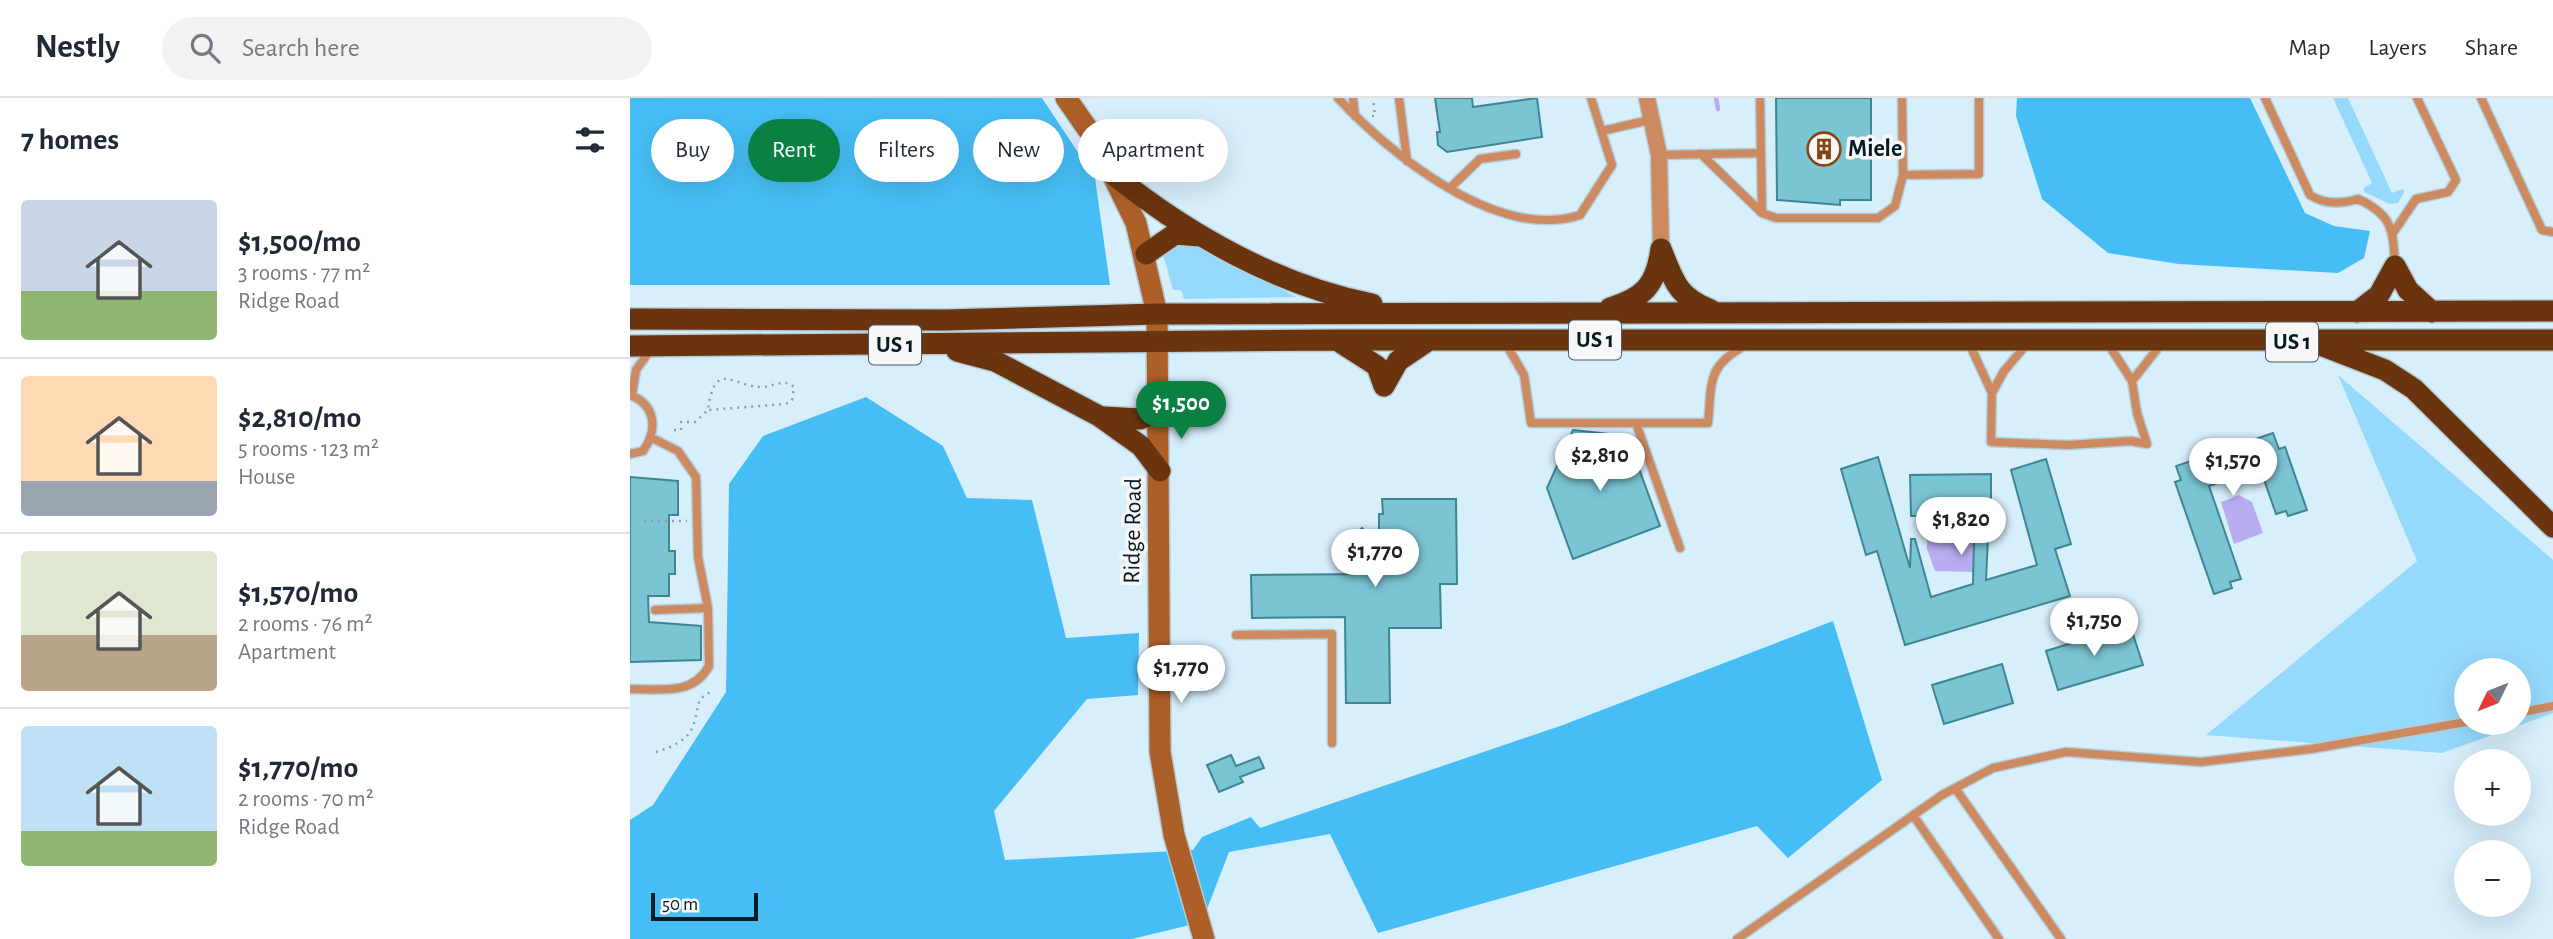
<!DOCTYPE html>
<html lang="en">
<head>
<meta charset="utf-8">
<style>
  body { margin:0; font-family:"Alegreya Sans",sans-serif; background:#f2f2f3; color:#1f2937; height:100vh; display:flex; flex-direction:column; font-size:26px; white-space:nowrap }
  * { box-sizing:border-box; margin:0 }
  p { font-size:23px; color:#747a83 }
  .icon { flex:none; width:38px; height:38px; fill:none; stroke:currentColor; stroke-width:2; stroke-linecap:round; stroke-linejoin:round }
  .map { position:relative; flex:1; overflow:hidden }
  .drawer { display:flex; flex-direction:column; background:#fff; width:630px }
  .drawer>* { flex:none }
  .hud { position:absolute; left:21px; top:21px; width:665px; height:63px; display:flex; gap:14px }
  .needle { width:46px; rotate:227deg }
  .buttons { position:absolute; left:1824px; top:560px; display:grid; gap:14px }
  .buttons a { display:grid; place-items:center; width:77px; height:77px; border-radius:50%; background:#fff; box-shadow:0 7px 28px #0002; font-size:35px }
  .scale { position:absolute; left:21px; bottom:18px; width:107px; box-sizing:border-box; padding-left:7px; border:4px solid #031a26; border-top:0; font-size:19px; line-height:24px; white-space:nowrap; color:#031a26; -webkit-text-stroke:5px #f7f7f7; paint-order:stroke }
  .price { position:absolute; translate:-50% -60px; padding:0 16px; border-radius:24px; background:#fff; color:#222; font-size:23px; line-height:46px; filter:drop-shadow(0 2px 4px #0008) }
  .price::after { content:''; position:absolute; left:50%; top:42px; width:21px; height:16px; margin-left:-10px; background:inherit; clip-path:polygon(0 0,100% 0,50% 100%) }
  .price.selected { background:#0b8043; color:#fff }
  ul { padding:0; list-style:none }
  li { display:flex; align-items:center; gap:21px; height:175px; padding:0 21px }
  li+li { border-top:2px solid #e0e1e3 }
  li span { display:grid; place-items:center; flex:none; width:196px; height:140px; border-radius:7px; color:#555 }
  li>.icon { margin-inline-start:auto }
  span .icon { width:84px; height:84px; fill:#fffc; stroke-width:1 }
  li b { font-size:30px }
  h2 { display:flex; justify-content:space-between; align-items:center; height:84px; padding:0 21px; font-size:30px }
  .tag { padding:0 24px; border-radius:32px; background:#fff; box-shadow:0 7px 28px #0002; font-size:24px; line-height:63px }
  .tag.selected { background:#0b8043; color:#fff }
  header { display:flex; align-items:center; gap:42px; box-sizing:border-box; height:98px; padding:0 35px; background:#fff; border-bottom:2px solid #e0e1e3 }
  header strong { font-size:33px }
  nav { display:flex; gap:38px; margin-inline-start:auto; font-size:24px }
  .search { width:490px; height:63px; background:#f2f2f3; display:flex; align-items:center; gap:18px; box-sizing:border-box; padding:0 24px; border-radius:38px; color:#747a83; font-size:26px }
  main { display:flex; flex:1; min-height:0 }
  .map>svg:first-child { display:block }
  .green { fill:#95d9fd; fill-rule:evenodd }
  .forest { fill:#46bef5 }
  .water { fill:#b9adf2 }
  .lines { fill:none; stroke-linecap:round; stroke-linejoin:round }
  .stream { stroke:#b9adf2; stroke-width:4.5 }
  .building { fill:#7bc4d3; stroke:#3d8694; stroke-width:2 }
  .lane-casing { stroke:#b5ccd9; stroke-width:11 }
  .street-casing { stroke:#b5ccd9; stroke-width:19 }
  .secondary-casing { stroke:#b5ccd9; stroke-width:24 }
  .highway-casing { stroke:#b5ccd9; stroke-width:24 }
  .path { stroke:#889fac; stroke-width:2.5; stroke-dasharray:2 5; stroke-linecap:butt }
  .lane { stroke:#cd8a60; stroke-width:8 }
  .street { stroke:#cd8a60; stroke-width:16 }
  .secondary { stroke:#ad5f28; stroke-width:21 }
  .highway { stroke:#6a350e; stroke-width:21 }
  .labels { text-anchor:middle; dominant-baseline:central; stroke-width:7; stroke-linejoin:round; paint-order:stroke }
  .shield { fill:#f7f7f7; stroke:#4c5c65; stroke-width:2 }
  .shield-label { font-size:23px; font-weight:bold; fill:#031a26 }
  .poi-label { font-size:24px; font-weight:bold; fill:#031a26; stroke:#f7f7f7; text-anchor:start }
  .street-label { font-size:24px; fill:#031a26; stroke:#f7f7f7 }
</style>
</head>
<body>
<header>
<strong>Nestly</strong>
<div class="search"><svg class="icon" aria-label="search" viewBox="0 0 24 24"><circle cx="10" cy="10" r="6"/><path d="M15 15l6 6"/></svg>Search here</div>
<nav><a>Map</a><a>Layers</a><a>Share</a></nav>
</header>
<main>
<section class="drawer">
<h2>7 homes<svg class="icon" aria-label="filters" viewBox="0 0 24 24"><path d="M4 7h16M4 17h16"/><circle cx="9" cy="7" r="2"/><circle cx="15" cy="17" r="2"/></svg></h2>
<ul>
<li><span style="background:linear-gradient(#c9d6e8 65%,#8fb573 0)"><svg class="icon" aria-label="home" viewBox="0 0 24 24"><path d="M3 11l9-7 9 7M6 9v11h12V9"/></svg></span><div><b>$1,500/mo</b><p>3 rooms · 77 m²</p><p>Ridge Road</p></div></li>
<li><span style="background:linear-gradient(#ffd9b3 75%,#9aa5b1 0)"><svg class="icon" aria-label="home" viewBox="0 0 24 24"><path d="M3 11l9-7 9 7M6 9v11h12V9"/></svg></span><div><b>$2,810/mo</b><p>5 rooms · 123 m²</p><p>House</p></div></li>
<li><span style="background:linear-gradient(#dfe7d0 60%,#b9a48a 0)"><svg class="icon" aria-label="home" viewBox="0 0 24 24"><path d="M3 11l9-7 9 7M6 9v11h12V9"/></svg></span><div><b>$1,570/mo</b><p>2 rooms · 76 m²</p><p>Apartment</p></div></li>
<li><span style="background:linear-gradient(#bfe0f5 75%,#8fb573 0)"><svg class="icon" aria-label="home" viewBox="0 0 24 24"><path d="M3 11l9-7 9 7M6 9v11h12V9"/></svg></span><div><b>$1,770/mo</b><p>2 rooms · 70 m²</p><p>Ridge Road</p></div></li>
</ul>
</section>
<div class="map">
<svg width="1923" height="841" viewBox="0 0 1923 841">
  <rect width="100%" height="100%" fill="#d7eefb"/>
  <!-- green -->
  <path class="green" d="M 1703,0 L 1718,0 L 1762,95 L 1772,91 L 1775,93 L 1768,105 L 1760,106 L 1734,94 L 1734,90 L 1742,85 Z
    M 544,145 L 568,145 L 666,199 L 554,201 L 551,192 L 543,192 L 533,156 Z
    M 1708,277 L 1923,462 L 1923,615 L 1812,655 L 1576,637 L 1787,463 ZM 1836,572 L 1888,572 L 1888,625 L 1836,625 Z"/>
  <!-- forest -->
  <path class="forest" d="M 0,0 L 412,0 L 465,80 L 480,187 L 0,187 Z
    M 1387,0 L 1620,0 L 1675,115 L 1704,128 L 1740,133 L 1734,160 L 1708,175 L 1549,166 L 1478,155 L 1412,101 L 1386,18 Z
    M 236,299 L 313,348 L 337,400 L 402,402 L 436,540 L 509,535 L 508,597 L 457,601 L 364,713 L 375,762 L 563,752 L 572,739 L 621,719 L 630,730 L 933,627 L 1203,523 L 1252,682 L 1158,760 L 1127,728 L 748,835 L 700,736 L 599,754 L 572,824 L 502,841 L 0,841 L 0,722 L 23,707 L 96,594 L 99,386 L 133,338 Z"/>
  <!-- water -->
  <path class="water" d="M 1609,397 L 1622,404 L 1633,435 L 1604,446 L 1591,404 Z
    M 1297,440 L 1344,440 L 1344,474 L 1305,473 L 1297,451 Z"/>
  <g class="lines">
    <!-- stream -->
    <path class="stream" d="M 1086,0 L 1088,11"/>
  </g>
  <!-- building -->
  <path class="building" d="M 805,0 L 842,0 L 843,9 L 907,0 L 912,39 L 817,54 L 808,47 L 807,34 L 810,34 Z
    M 1146,0 L 1241,0 L 1241,102 L 1210,102 L 1210,107 L 1147,102 Z
    M 943,332 L 997,338 L 1030,428 L 943,461 L 917,390 Z
    M 1643,335 L 1649,351 L 1655,349 L 1677,412 L 1658,418 L 1656,413 L 1646,416 L 1630,370 L 1579,388 L 1611,481 L 1600,484 L 1602,490 L 1584,496 L 1545,384 L 1551,382 L 1546,368 Z
    M 1248,359 L 1280,470 L 1281,441 L 1285,441 L 1301,499 L 1343,486 L 1344,440 L 1358,440 L 1356,482 L 1407,467 L 1381,372 L 1416,361 L 1441,446 L 1425,451 L 1440,498 L 1275,547 L 1247,453 L 1236,457 L 1211,371 Z
    M 1361,376 L 1361,417 L 1281,418 L 1280,377 Z
    M 0,379 L 48,383 L 48,417 L 39,417 L 39,453 L 45,453 L 45,476 L 39,476 L 39,498 L 18,498 L 19,524 L 71,528 L 71,562 L 0,564 Z
    M 752,401 L 826,401 L 827,486 L 810,486 L 811,530 L 759,530 L 760,605 L 716,605 L 715,519 L 622,520 L 621,477 L 740,476 L 713,449 L 732,430 L 749,447 L 749,416 L 753,416 Z
    M 1500,527 L 1513,567 L 1428,592 L 1416,553 Z
    M 1372,566 L 1383,605 L 1314,626 L 1302,587 Z
    M 601,657 L 606,668 L 629,659 L 634,670 L 610,679 L 613,684 L 589,694 L 577,667 Z"/>
  <g class="lines">
    <defs>
      <path id="lane" d="M 708,0 C 760,56 868,144 950,117 L 982,67 L 961,0
        M 723,0 L 725,18
        M 769,0 L 777,63
        M 1130,0 L 1131,55
        M 1272,0 L 1273,77
        M 1635,0 L 1680,97 C 1695,107 1711,106 1728,101 C 1763,117 1763,132 1765,168
        M 1851,0 L 1912,132 L 1923,134
        M 972,33 L 1024,21
        M 1071,56 L 1132,115 L 1146,120 L 1248,120 L 1265,108 L 1273,77 L 1349,76 L 1349,0
        M 1029,57 L 1131,55 L 1132,115
        M 820,90 L 850,61 L 886,56
        M 1763,135 L 1786,101 L 1818,94 L 1826,82 L 1787,0
        M 1339,245 L 1362,295 L 1361,344 L 1438,347 L 1501,343 L 1517,346 L 1507,315 L 1502,283 L 1477,244
        M 876,246 L 894,277 L 901,325 L 1078,325 C 1082,286 1076,269 1114,248
        M 1502,283 L 1532,245
        M 1362,295 L 1374,273 L 1397,246
        M 0,297 C 26,307 28,332 13,353 L 0,356
        M 2,297 L 6,272 L 21,251
        M 1006,325 L 1050,450
        M 25,512 L 78,510
        M 606,537 L 702,536 L 702,645
        M 0,591 C 30,591 63,598 79,568 L 78,510 L 68,459 L 66,379 L 48,353 L 22,340
        M 1888,615 L 1923,608
        M 1325,690 L 1431,841
        M 1283,717 L 1369,841
        M 1107,841 L 1312,697 L 1363,670 L 1436,654 L 1571,664 L 1681,651 L 1836,624"/>
      <path id="street" d="M 1017,0 L 1029,57 L 1031,151"/>
      <path id="secondary" d="M 436,0 L 466,43 L 506,125 L 527,216 L 530,654 L 544,737 L 574,841"/>
      <path id="highway" d="M 485,78 C 559,137 649,188 742,206
        M 1031,151 C 1044,183 1047,199 1081,212
        M 516,156 L 545,136 L 570,138
        M 1765,168 L 1778,192 L 1802,214
        M 980,210 C 1014,200 1026,187 1031,151
        M 1727,214 L 1749,197 L 1765,168
        M 0,221 L 316,222 L 527,216 L 1923,213
        M 708,243 L 747,268 L 754,288
        M 0,248 L 707,242 L 1923,242
        M 1693,248 L 1755,272 L 1784,291 L 1923,429
        M 327,253 L 365,263 L 469,318 L 511,348 L 530,373
        M 754,288 L 768,263 L 799,242
        M 474,319 L 510,321 L 530,313"/>
    </defs>
    <!-- lane casing -->
    <use href="#lane" class="lane-casing"/>
    <!-- street casing -->
    <use href="#street" class="street-casing"/>
    <!-- secondary casing -->
    <use href="#secondary" class="secondary-casing"/>
    <!-- highway casing -->
    <use href="#highway" class="highway-casing"/>
    <!-- path -->
    <path class="path" d="M 742,18 L 745,18 L 743,0
      M 44,332 L 51,332 L 51,324 L 65,324 L 78,312 C 85,259 104,290 133,289 C 145,288 155,280 164,289 L 162,302 L 156,306 L 78,312
      M 14,423 L 57,423
      M 26,654 C 39,650 58,643 63,628 C 69,614 64,600 81,594"/>
    <!-- lane -->
    <use href="#lane" class="lane"/>
    <!-- street -->
    <use href="#street" class="street"/>
    <!-- secondary -->
    <use href="#secondary" class="secondary"/>
    <!-- highway -->
    <use href="#highway" class="highway"/>
  </g>
  <!-- icons -->
  <defs>
    <symbol id="building-ring" viewBox="-11 -11 22 22"><circle r="9.5" fill="#f7f7f7" stroke="#864412" stroke-width="1.5"/><path d="M-4-6H4V6H1V3H-1V6H-4ZM-2.5-4.3h1.7v1.8h-1.7ZM.8-4.3h1.7v1.8H.8ZM-2.5-1h1.7V.8h-1.7ZM.8-1h1.7V.8H.8Z" fill="#864412"/></symbol>
  </defs>
  <g fill-rule="evenodd">
    <use href="#building-ring" x="1175" y="32" width="38" height="38"/>
  </g>
  <g class="labels">
    <!-- shield labels -->
    <g class="shield">
      <rect x="939" y="222.5" width="52" height="39" rx="5"/>
      <rect x="1636" y="224.5" width="52" height="39" rx="5"/>
      <rect x="239" y="227.5" width="52" height="39" rx="5"/>
    </g>
    <g class="shield-label">
      <text x="965" y="242">US 1</text>
      <text x="1662" y="244">US 1</text>
      <text x="265" y="247">US 1</text>
    </g>
    <!-- poi labels -->
    <g class="poi-label">
      <text x="1218" y="51">Miele</text>
    </g>
    <!-- street labels -->
    <g class="street-label">
      <text transform="translate(503 433) rotate(-89)">Ridge Road</text>
    </g>
  </g>
</svg>
<div class="buttons">
<a><svg class="needle" viewBox="-14 -14 28 28"><path d="M0-13l5 13h-10z" fill="#e53935"/><path d="M0 13l5-13h-10z" fill="#747a83"/></svg></a>
<a>+</a>
<a>−</a>
</div>
<div class="scale">50 m</div>
<b class="price selected" style="left:551px;top:343px">$1,500</b>
<b class="price" style="left:970px;top:395px">$2,810</b>
<b class="price" style="left:1603px;top:400px">$1,570</b>
<b class="price" style="left:1331px;top:459px">$1,820</b>
<b class="price" style="left:745px;top:491px">$1,770</b>
<b class="price" style="left:1464px;top:560px">$1,750</b>
<b class="price" style="left:551px;top:607px">$1,770</b>
<div class="hud">
<a class="tag">Buy</a>
<a class="tag selected">Rent</a>
<a class="tag">Filters</a>
<a class="tag">New</a>
<a class="tag">Apartment</a>
</div>
</div>
</main>
</body>
</html>
